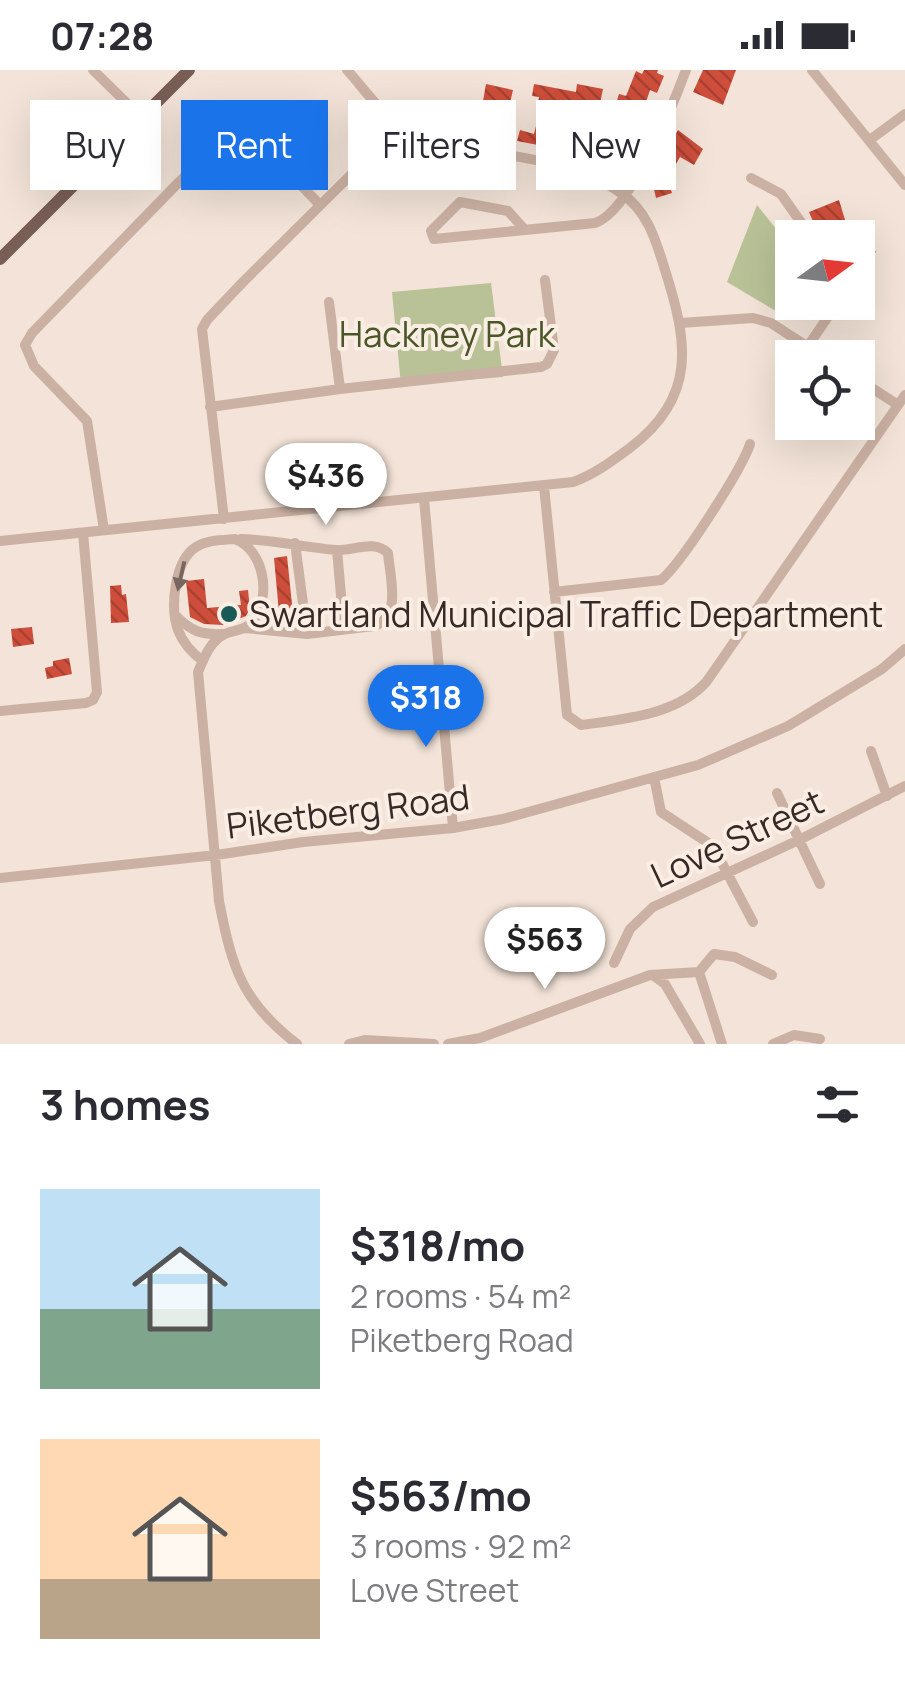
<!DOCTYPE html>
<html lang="en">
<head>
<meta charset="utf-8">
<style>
  body { margin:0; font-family:Manrope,sans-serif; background:#f7f7f7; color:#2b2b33; height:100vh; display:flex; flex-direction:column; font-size:38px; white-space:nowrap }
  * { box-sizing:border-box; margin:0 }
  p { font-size:32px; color:#7c7c81 }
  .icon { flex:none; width:55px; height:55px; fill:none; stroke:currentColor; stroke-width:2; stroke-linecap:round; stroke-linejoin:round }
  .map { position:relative; height:974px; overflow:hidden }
  .side { display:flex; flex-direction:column; background:#fff; flex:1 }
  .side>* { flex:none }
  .banner { position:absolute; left:30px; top:30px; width:845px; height:90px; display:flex; gap:20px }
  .needle { width:65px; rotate:75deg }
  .buttons { position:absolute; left:775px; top:150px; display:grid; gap:20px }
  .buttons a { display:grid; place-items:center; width:100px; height:100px; border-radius:0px; background:#fff; box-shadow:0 10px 40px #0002; font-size:50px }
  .price { position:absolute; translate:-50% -85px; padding:0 22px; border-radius:35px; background:#fff; color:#222; font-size:32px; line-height:65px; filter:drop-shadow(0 2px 5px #0008) }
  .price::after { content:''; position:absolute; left:50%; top:60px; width:30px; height:22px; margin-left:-15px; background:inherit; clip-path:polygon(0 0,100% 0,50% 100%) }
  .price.active { background:#1a73e8; color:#fff }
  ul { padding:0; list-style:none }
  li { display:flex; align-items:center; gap:30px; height:250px; padding:0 40px }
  li span { display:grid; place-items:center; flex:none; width:280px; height:200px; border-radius:0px; color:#555 }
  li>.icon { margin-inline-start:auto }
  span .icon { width:120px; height:120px; fill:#fffc; stroke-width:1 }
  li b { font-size:42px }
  h2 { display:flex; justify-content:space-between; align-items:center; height:120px; padding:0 40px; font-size:42px }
  .chip { padding:0 35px; border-radius:0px; background:#fff; box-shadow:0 10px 40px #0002; font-size:35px; line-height:90px }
  .chip.active { background:#1a73e8; color:#fff }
  .status { display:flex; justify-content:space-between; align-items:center; height:70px; padding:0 50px; background:#fff; direction:ltr }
  .status svg { height:28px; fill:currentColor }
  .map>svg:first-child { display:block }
  .green { fill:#b9c297 }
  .building { fill:url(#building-back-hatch) }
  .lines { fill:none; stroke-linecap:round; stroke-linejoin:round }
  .minor { stroke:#cbb1a3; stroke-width:10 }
  .major { stroke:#795e56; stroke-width:12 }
  .oneway { fill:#79665e }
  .poi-dot { fill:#195a57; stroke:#faeee4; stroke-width:4 }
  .labels { text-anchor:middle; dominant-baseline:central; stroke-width:8; stroke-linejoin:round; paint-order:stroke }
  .park-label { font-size:35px; fill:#4a5628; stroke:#faeee4 }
  .poi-label { font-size:35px; fill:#362926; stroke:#faeee4; text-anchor:start }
  .street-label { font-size:35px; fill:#362926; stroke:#faeee4 }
</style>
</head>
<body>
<div class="status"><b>07:28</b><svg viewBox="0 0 49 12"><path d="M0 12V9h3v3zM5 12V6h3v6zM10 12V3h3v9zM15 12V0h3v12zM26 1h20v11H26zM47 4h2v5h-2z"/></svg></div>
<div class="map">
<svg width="905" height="974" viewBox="0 0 905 974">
  <defs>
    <pattern id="building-back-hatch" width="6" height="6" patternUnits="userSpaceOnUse" patternTransform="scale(2.5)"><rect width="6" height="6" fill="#ce4e3b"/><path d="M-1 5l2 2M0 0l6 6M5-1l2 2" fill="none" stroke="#a84131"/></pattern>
  </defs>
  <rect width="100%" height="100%" fill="#f3e3d8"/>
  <!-- green -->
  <path class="green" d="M 757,135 L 792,179 L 792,227 L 779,243 L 727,212 Z
    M 491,213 L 503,307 L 401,315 L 392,222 Z"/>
  <!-- building -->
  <path class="building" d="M 644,0 L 658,0 L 657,3 L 664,6 L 657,23 L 650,20 L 635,65 L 623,60 L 620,75 L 630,81 L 624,91 L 620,88 L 616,96 L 598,86 L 603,72 L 608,75 L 617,58 L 609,56 L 619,24 L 626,26 L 636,1 L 642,4 Z
    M 703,0 L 736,0 L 723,35 L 693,22 Z
    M 486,14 L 513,20 L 509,37 L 483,31 Z
    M 534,14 L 576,22 L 577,14 L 603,19 L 598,43 L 551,33 L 548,49 L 562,53 L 560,62 L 583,67 L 580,83 L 517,71 L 520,60 L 534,64 L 540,40 L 537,39 L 539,27 L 532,26 Z
    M 678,60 L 703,79 L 694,95 L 680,87 L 676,94 L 663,87 Z
    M 662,94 L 672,123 L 656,128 L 650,102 Z
    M 839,130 L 849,163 L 857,157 L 876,182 L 867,188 L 871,192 L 858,202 L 858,168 L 830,168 L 824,152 L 815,156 L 809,142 Z
    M 287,486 L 294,554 L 280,553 L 274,488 Z
    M 204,509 L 207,538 L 241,535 L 239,521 L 248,520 L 250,539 L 246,546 L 223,555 L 204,554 L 190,547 L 186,511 Z
    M 121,515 L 122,525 L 126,524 L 129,552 L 111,553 L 110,516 Z
    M 32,557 L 34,574 L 13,577 L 11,559 Z
    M 69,588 L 72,604 L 47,609 L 45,598 L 53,596 L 53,591 Z"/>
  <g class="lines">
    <!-- minor -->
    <path class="minor" d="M 93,0 L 141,47
      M 812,0 L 905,115
      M 871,69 L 905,44
      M 751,108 L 781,124 L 812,168
      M 525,160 L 508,141 L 460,132 L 431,161 L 434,169 L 595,153 C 630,142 673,35 686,0
      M 329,232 L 340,319
      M 680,253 L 753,248 L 771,253 L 825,288
      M 808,276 L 838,232
      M 858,309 L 898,335
      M 210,337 L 340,319 L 541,297 L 547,294 L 554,280 L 545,210
      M 544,416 L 567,645 L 581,655 C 624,649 678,645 707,611 L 905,325
      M 424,428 L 453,758
      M 224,449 L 202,259 L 207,250 L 243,212 L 399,57
      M 104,460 L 87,351 L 34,296 L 25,275 L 32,263 L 179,112 L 225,68 L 238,62 L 258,70 L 320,135
      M 241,469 C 273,470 304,477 336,480 C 354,481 374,469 388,483 C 390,507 402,547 374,556 L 307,564 L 245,558
      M 0,471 L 573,412 C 595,404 612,391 631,377 C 697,327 688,272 665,200 C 656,171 648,141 621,123 C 577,93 521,87 469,79 C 449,76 429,76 411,65 C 386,50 366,21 347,0
      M 295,473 L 307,564
      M 337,480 L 344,559
      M 554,522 L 661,510 C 681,494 742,399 750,374
      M 176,546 C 191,561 201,565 222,564
      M 203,591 C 192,583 183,573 178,560 C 170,538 174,491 196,477 C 207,470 222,470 235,469 C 264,480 272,526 253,551 C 245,561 236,559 225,564 C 210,571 204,588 198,602 L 219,831 C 232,898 242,932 297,974
      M 0,641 L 86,633 L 93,630 L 97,622 L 83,463
      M 871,681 L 887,726
      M 654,707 L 661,742 L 713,776 L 753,852
      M 777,723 L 820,814
      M 0,808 L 216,785 L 303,772 L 453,758 L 503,749 L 698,695 L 788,656 L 882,599 L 905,579
      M 614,893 L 630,859 L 653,837 L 801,769 L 905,716
      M 699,902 L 722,974
      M 654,906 L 665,914 L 700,974
      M 349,974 L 365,970 L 434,974
      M 448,974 L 480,968 L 650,905 L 699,902 L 714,884 L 735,887 L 772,905
      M 773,974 L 794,965 L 820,969"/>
    <!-- major -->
    <path class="major" d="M 0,189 L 189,0"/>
  </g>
  <!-- one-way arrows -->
  <defs><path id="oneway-solid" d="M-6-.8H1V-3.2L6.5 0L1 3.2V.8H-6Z" transform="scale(2.5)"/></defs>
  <use class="oneway" href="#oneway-solid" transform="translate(181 506) rotate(103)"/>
  <!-- markers -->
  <circle class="poi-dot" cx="229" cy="544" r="10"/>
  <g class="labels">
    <!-- park labels -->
    <g class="park-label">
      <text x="447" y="264">Hackney Park</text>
    </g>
    <!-- poi labels -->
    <g class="poi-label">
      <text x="249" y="544">Swartland Municipal Traffic Department</text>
    </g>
    <!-- street labels -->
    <g class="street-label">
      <text transform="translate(348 741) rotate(-7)">Piketberg Road</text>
      <text transform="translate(737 768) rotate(-25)">Love Street</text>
    </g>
  </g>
</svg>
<div class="buttons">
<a><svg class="needle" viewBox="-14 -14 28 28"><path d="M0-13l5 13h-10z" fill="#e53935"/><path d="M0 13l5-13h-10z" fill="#7c7c81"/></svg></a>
<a><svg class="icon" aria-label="locate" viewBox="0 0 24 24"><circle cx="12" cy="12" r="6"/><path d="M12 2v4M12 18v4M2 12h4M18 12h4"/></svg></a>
</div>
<b class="price" style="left:326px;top:458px">$436</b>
<b class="price active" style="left:426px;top:680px">$318</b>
<b class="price" style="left:545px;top:922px">$563</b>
<div class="banner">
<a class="chip">Buy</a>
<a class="chip active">Rent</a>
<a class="chip">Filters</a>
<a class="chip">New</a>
</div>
</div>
<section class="side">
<h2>3 homes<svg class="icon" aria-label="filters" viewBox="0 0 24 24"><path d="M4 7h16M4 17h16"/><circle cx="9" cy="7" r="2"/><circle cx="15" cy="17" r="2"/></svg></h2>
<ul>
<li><span style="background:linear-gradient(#bfe0f5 60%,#7fa58c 0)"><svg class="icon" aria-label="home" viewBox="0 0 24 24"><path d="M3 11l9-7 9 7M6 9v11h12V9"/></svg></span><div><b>$318/mo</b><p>2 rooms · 54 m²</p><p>Piketberg Road</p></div></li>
<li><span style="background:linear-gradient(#ffd9b3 70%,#b9a48a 0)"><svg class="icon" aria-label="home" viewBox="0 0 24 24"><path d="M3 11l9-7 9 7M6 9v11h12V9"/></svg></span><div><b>$563/mo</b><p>3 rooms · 92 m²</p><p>Love Street</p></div></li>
</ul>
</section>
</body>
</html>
